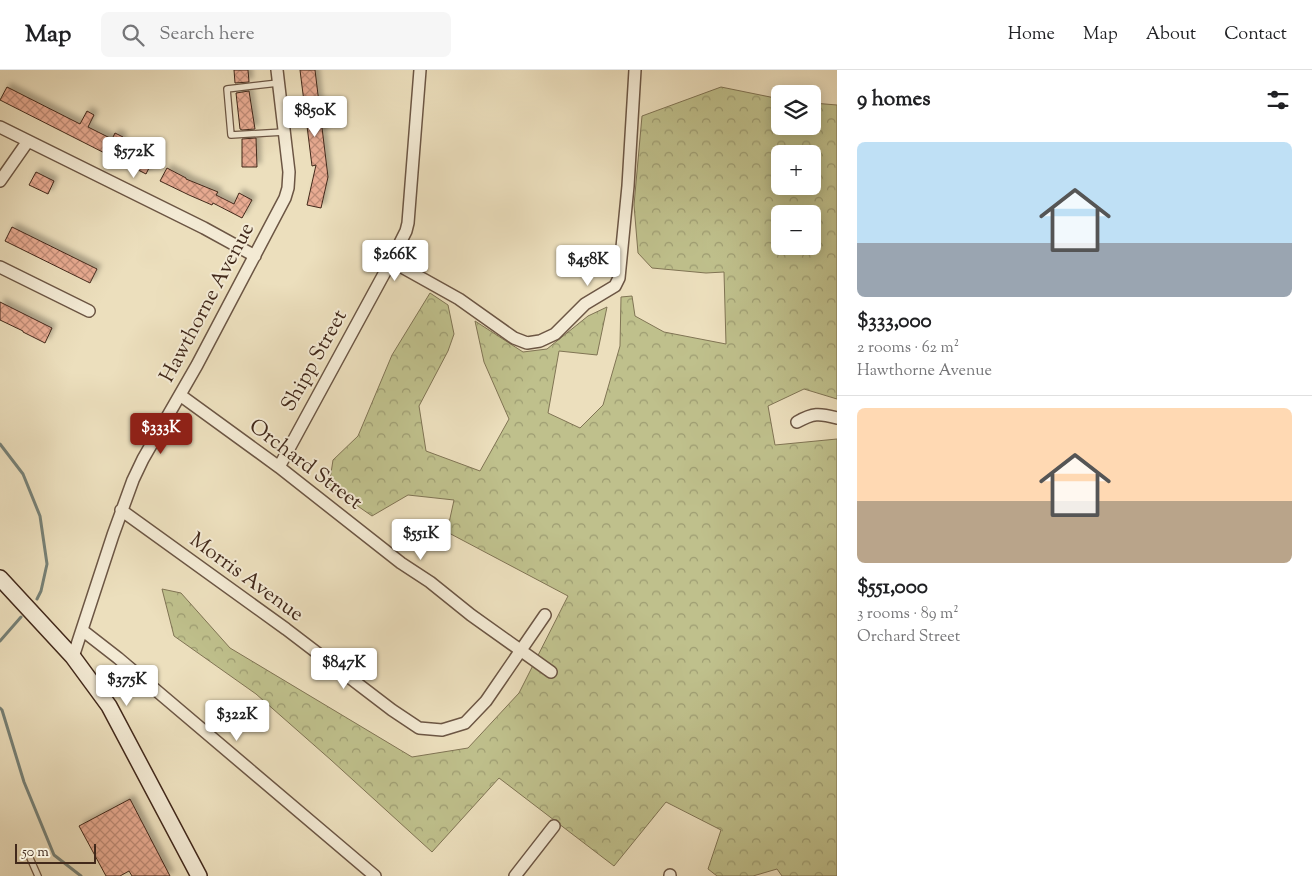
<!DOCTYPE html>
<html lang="en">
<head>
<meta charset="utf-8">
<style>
  body { margin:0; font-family:"Sorts Mill Goudy",serif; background:#f6f6f6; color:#202124; height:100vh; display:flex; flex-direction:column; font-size:19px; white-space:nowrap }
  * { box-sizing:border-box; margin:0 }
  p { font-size:16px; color:#757577 }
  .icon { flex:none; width:28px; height:28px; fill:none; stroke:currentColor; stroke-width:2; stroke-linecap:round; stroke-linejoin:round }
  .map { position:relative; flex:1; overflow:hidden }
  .sheet { display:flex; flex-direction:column; background:#fff; width:475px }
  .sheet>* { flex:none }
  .tools { position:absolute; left:771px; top:15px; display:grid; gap:10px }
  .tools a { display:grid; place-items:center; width:50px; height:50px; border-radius:8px; background:#fff; box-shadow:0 2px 12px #0003; font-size:25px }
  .scale { position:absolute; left:15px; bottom:12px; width:81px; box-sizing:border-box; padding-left:5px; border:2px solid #42291b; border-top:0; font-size:14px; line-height:18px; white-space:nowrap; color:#42291b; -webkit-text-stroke:4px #f3ead4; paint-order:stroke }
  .price { position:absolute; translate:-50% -42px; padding:0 11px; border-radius:5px; background:#fff; color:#222; font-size:16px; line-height:32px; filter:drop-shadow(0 1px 2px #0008) }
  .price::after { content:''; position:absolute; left:50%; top:30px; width:15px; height:11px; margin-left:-8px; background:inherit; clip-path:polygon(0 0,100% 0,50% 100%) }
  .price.current { background:#8f2418; color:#fff }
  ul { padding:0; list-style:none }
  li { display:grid; align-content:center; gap:10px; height:265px; padding:0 20px }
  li+li { border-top:1px solid #e0e0e0 }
  li span { display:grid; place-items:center; height:155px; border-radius:8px; color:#555 }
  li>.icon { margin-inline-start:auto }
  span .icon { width:90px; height:90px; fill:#fffc; stroke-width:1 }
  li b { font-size:21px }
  h2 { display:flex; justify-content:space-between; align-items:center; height:60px; padding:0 20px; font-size:21px }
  header { display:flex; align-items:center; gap:30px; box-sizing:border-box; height:70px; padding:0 25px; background:#fff; border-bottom:1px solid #e0e0e0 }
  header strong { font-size:24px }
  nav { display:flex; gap:28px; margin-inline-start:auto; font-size:18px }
  .search { width:350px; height:45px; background:#f6f6f6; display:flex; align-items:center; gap:12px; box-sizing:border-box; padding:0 18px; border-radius:8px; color:#757577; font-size:19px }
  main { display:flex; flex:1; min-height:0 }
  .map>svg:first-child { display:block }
  .forest { fill:url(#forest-crowns); stroke:#807454; fill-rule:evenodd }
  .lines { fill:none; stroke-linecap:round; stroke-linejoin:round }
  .stream { stroke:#768177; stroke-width:3 }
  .building { fill:url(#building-cross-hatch); stroke:#42291b; filter:url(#shadow) }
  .lane-casing { stroke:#6c5644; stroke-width:8 }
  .street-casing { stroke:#6c5644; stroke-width:14 }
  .secondary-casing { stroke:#42291b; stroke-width:18 }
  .lane { stroke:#f3ead4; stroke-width:5.5 }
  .street { stroke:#f3ead4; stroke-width:11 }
  .secondary { stroke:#f3ead4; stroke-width:15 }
  .labels { text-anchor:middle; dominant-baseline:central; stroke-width:4; stroke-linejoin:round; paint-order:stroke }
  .street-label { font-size:21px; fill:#42291b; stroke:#f3ead4 }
</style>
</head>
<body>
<header>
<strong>Map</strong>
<div class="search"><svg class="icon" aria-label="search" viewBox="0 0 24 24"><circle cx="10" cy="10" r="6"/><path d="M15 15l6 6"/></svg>Search here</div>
<nav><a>Home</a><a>Map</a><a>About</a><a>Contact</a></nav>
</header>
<main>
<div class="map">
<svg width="837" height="806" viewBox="0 0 837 806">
  <defs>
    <pattern id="forest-crowns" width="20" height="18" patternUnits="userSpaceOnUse" patternTransform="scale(1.25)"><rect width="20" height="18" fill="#bfc08c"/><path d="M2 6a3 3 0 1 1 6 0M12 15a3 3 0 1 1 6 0" fill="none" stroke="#9d9c72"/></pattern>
    <pattern id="building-cross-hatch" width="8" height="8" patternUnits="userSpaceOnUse" patternTransform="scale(1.25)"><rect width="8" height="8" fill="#e8ab92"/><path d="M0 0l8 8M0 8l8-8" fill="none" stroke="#be8b76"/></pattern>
    <filter id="shadow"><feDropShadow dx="4" dy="-4" stdDeviation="2.5" flood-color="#0004"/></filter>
  </defs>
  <rect width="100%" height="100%" fill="#ecdfbd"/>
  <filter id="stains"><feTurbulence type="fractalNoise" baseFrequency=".004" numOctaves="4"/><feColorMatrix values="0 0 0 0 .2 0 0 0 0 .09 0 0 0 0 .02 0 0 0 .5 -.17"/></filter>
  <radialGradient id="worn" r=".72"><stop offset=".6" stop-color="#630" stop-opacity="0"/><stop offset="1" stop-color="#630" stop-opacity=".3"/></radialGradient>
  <!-- forest -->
  <path class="forest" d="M 721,17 L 780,29 L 780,56 L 812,56 L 813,33 L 837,35 L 837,329 L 804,319 L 768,336 L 775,375 L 837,369 L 837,806 L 782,806 L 777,799 L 753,806 L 717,806 L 708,799 L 721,760 L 666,732 L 614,796 L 499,708 L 432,782 L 331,690 L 256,624 L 174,566 L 162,519 L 181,523 L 230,578 L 412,687 L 468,678 L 519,623 L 568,526 L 447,462 L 454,430 L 408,425 L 372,446 L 329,416 L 333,390 L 358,366 L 392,285 L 430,223 L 448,235 L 454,264 L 448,281 L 419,336 L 426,381 L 480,401 L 509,349 L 484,292 L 475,251 L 523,282 L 547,279 L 588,246 L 607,237 L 597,285 L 559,281 L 548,343 L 580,358 L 603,335 L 620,276 L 621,227 L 632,226 L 635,246 L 664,262 L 726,274 L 724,202 L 706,203 L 652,198 L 638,183 L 634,135 L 642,46 ZM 780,84 L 812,84 L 812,116 L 780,116 ZM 780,144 L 812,144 L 812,176 L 780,176 Z"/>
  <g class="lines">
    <!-- stream -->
    <path class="stream" d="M 0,374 L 23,404 L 40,446 L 47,494 L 41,521 L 37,529
      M 0,571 L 21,547
      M 0,638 L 2,640 L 24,712 L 54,785 L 81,806"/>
  </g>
  <!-- building -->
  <path class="building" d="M 234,0 L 248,0 L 249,12 L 235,13 Z
    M 300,0 L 315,0 L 328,107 L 321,138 L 307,135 L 316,95 L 312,96 Z
    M 7,17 L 80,54 L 87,41 L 94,45 L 88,57 L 112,69 L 115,63 L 123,67 L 120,73 L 153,90 L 146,104 L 0,30 Z
    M 249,21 L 255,59 L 242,60 L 240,59 L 236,23 Z
    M 256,68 L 257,97 L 242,97 L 242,69 Z
    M 167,98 L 186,108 L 186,109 L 218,122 L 216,125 L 234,134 L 239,123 L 252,130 L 242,148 L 213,133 L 212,135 L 189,125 L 160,111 Z
    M 36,102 L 54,111 L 48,124 L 29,115 Z
    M 12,157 L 97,199 L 90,213 L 5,171 Z
    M 0,232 L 52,258 L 45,273 L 23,262 L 23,261 L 0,250 Z
    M 130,729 L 170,806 L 132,806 L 129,801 L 120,806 L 106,806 L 79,756 Z"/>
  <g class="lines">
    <defs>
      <path id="lane" d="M 278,13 L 227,19 L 231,65 L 284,62
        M 30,788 L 38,806"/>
      <path id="street" d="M 0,57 L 204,158 L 255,186
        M 0,111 L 28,71
        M 391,191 L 459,229 L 514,268 L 527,273 L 540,271 L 555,264 L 585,234 L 615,216 L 619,208 L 628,116 L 635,0
        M 0,197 L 89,241
        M 180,325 L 279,397 L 401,493 L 430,512 L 471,545 L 551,602
        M 797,352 C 813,343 819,343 837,348
        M 279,397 L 391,191 L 406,161 L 408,153 L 420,0
        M 121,440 L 286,559 L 392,640 L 419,658 L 442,660 L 465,653 L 486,631 L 545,545
        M 82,560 L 118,588 L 375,806
        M 73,587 L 113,465 L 133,410 L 143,389 L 197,295 L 285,128 L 288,118 L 289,102 L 277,0
        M 515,806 L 554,756
        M 670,806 L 670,805"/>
      <path id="secondary" d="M 0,508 L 73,587 L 109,636 L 199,806"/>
    </defs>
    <!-- lane casing -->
    <use href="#lane" class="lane-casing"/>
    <!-- street casing -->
    <use href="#street" class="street-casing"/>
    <!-- secondary casing -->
    <use href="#secondary" class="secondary-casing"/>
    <!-- lane -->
    <use href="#lane" class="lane"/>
    <!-- street -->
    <use href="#street" class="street"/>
    <!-- secondary -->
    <use href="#secondary" class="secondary"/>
  </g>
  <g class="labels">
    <!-- street labels -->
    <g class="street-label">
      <text transform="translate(208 233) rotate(-62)">Hawthorne Avenue</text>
      <text transform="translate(315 291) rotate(-61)">Shipp Street</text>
      <text transform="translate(305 395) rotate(37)">Orchard Street</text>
      <text transform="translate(246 508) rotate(36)">Morris Avenue</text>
    </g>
  </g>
  <rect width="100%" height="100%" filter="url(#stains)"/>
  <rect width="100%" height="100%" fill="url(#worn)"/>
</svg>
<div class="tools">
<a><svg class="icon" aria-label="layers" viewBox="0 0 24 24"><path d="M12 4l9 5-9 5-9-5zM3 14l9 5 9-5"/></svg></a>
<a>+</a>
<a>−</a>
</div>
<div class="scale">50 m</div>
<b class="price" style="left:315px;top:68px">$850K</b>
<b class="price" style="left:134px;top:109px">$572K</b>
<b class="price" style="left:395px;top:212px">$266K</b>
<b class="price" style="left:588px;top:217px">$458K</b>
<b class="price current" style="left:161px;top:385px">$333K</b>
<b class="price" style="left:421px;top:491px">$551K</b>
<b class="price" style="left:344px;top:620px">$847K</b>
<b class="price" style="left:127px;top:637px">$375K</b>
<b class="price" style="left:237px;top:672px">$322K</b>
</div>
<section class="sheet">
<h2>9 homes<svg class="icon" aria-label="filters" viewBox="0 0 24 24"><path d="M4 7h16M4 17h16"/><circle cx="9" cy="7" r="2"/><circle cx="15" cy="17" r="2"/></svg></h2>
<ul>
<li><span style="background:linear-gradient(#bfe0f5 65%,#9aa5b1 0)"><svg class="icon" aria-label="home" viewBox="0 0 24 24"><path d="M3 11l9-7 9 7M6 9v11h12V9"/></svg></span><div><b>$333,000</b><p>2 rooms · 62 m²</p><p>Hawthorne Avenue</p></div></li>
<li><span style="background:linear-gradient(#ffd9b3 60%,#b9a48a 0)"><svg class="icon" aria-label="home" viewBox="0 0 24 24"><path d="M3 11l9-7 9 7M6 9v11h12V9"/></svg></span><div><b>$551,000</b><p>3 rooms · 89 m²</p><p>Orchard Street</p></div></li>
</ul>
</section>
</main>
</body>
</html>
